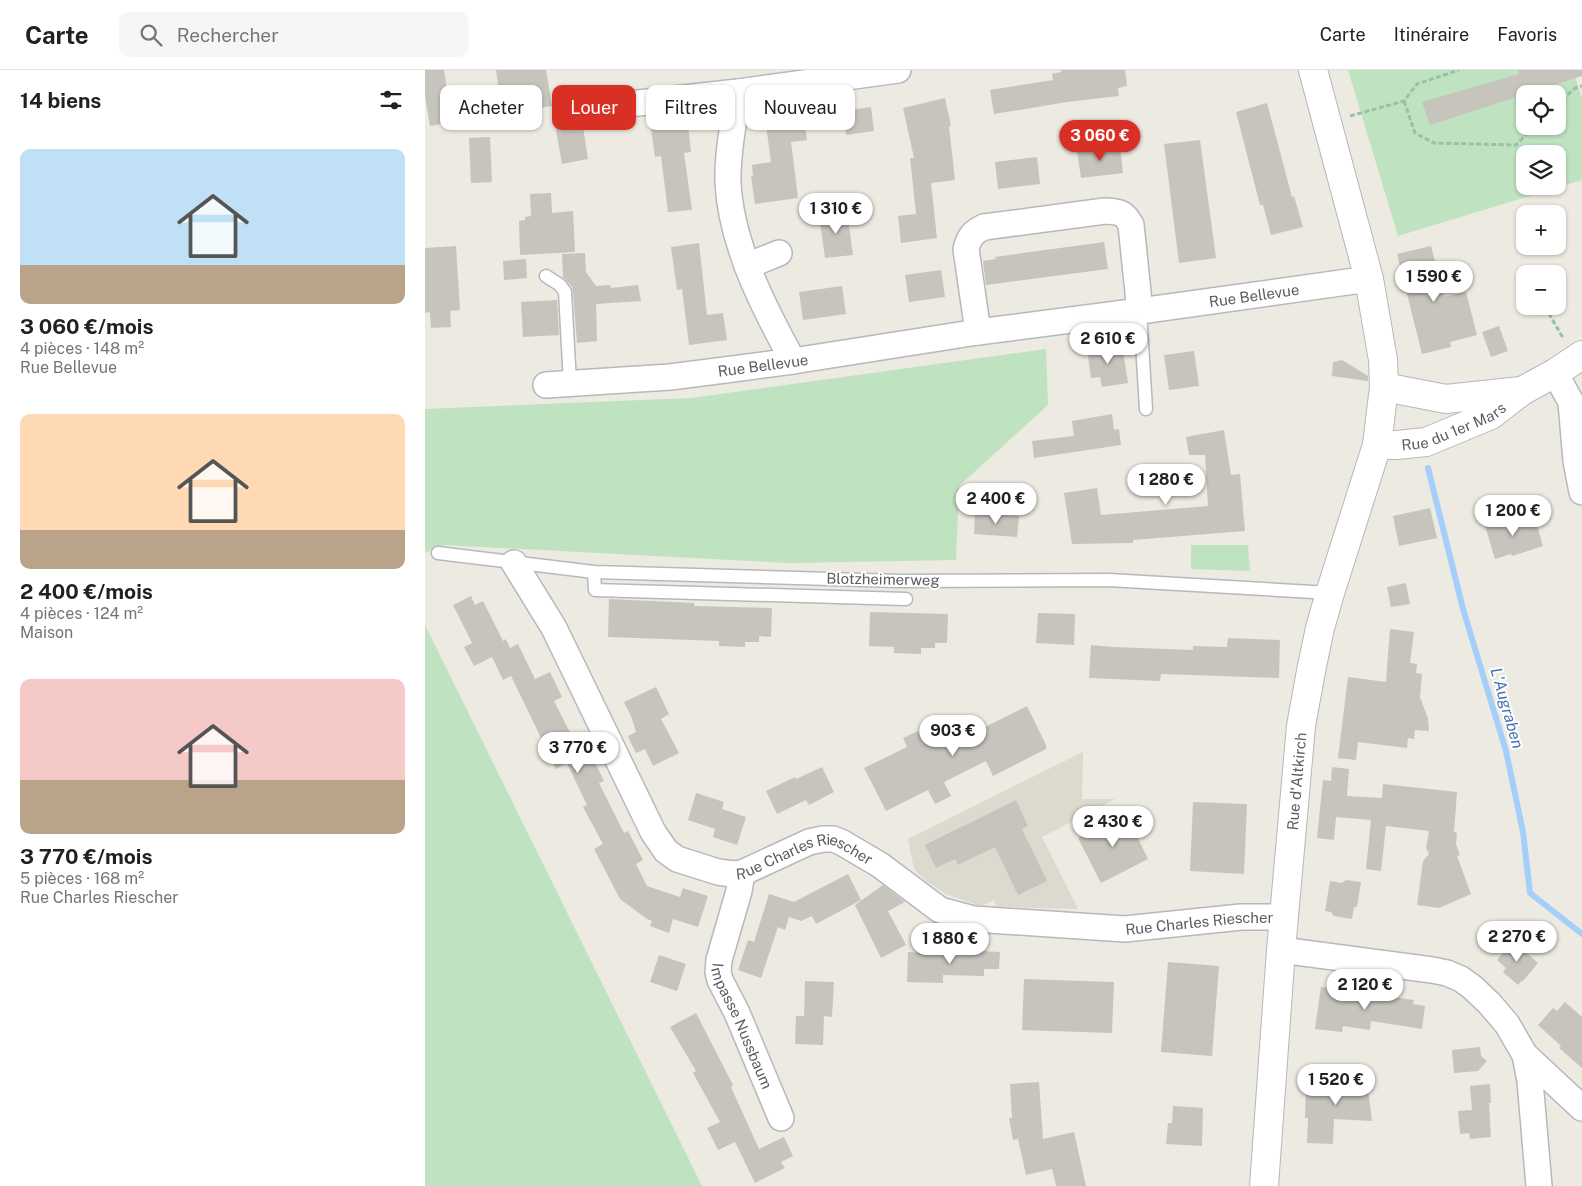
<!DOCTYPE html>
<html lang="fr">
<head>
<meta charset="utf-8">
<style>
  body { margin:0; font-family:"Public Sans",sans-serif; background:#f6f6f6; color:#202124; height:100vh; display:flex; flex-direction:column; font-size:19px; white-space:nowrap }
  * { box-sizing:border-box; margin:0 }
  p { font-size:16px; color:#757577 }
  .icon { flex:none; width:28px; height:28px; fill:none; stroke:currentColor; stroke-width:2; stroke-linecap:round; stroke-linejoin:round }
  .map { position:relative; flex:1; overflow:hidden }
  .side { display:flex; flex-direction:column; background:#fff; width:425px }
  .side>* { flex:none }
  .banner { position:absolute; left:15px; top:15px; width:475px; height:45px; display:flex; gap:10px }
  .buttons { position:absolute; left:1091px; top:15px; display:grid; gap:10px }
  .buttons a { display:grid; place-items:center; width:50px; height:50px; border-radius:10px; background:#fff; box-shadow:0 1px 4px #0004; font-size:25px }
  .price { position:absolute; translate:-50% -42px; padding:0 11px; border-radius:18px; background:#fff; color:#222; font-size:16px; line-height:32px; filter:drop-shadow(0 1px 2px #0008) }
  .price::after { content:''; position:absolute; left:50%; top:30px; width:15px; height:11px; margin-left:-8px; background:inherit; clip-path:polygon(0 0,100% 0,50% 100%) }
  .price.on { background:#d93025; color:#fff }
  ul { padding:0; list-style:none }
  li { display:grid; align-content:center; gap:10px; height:265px; padding:0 20px }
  li span { display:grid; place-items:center; height:155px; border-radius:10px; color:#555 }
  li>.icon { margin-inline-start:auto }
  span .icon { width:90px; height:90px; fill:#fffc; stroke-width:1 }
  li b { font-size:21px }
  h2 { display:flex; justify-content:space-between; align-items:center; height:60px; padding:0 20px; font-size:21px }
  .pill { padding:0 18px; border-radius:10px; background:#fff; box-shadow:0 1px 4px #0004; font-size:18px; line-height:45px }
  .pill.on { background:#d93025; color:#fff }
  header { display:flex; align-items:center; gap:30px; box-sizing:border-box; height:70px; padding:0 25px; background:#fff; border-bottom:1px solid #e0e0e0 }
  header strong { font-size:24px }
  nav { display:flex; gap:28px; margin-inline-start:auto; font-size:18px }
  .search { width:350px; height:45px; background:#f6f6f6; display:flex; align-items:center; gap:12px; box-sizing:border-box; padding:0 18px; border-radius:10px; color:#757577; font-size:19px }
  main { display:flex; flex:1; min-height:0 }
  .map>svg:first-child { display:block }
  .education { fill:#dcd9cf }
  .green { fill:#bfe2c1; fill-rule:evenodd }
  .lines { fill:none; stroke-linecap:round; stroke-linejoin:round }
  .stream { stroke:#a3cffa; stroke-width:6 }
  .building { fill:#c7c4be }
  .service-casing { stroke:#b7b8bd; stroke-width:15 }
  .minor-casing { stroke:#b7b8bd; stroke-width:28 }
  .secondary-casing { stroke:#b5b7bd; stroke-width:30 }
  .path { stroke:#98c2a7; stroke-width:3; stroke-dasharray:5 2.5; stroke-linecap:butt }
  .service { stroke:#fff; stroke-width:12 }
  .minor { stroke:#fff; stroke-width:25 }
  .secondary { stroke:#fff; stroke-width:28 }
  .labels { text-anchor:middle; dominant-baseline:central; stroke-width:4; stroke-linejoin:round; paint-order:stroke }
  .street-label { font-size:15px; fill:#5a5d61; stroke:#fff }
  .water-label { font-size:16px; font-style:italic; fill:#4574b2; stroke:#fff }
</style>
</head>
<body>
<header>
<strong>Carte</strong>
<div class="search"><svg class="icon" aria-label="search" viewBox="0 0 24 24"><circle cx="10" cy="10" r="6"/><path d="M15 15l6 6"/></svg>Rechercher</div>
<nav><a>Carte</a><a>Itinéraire</a><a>Favoris</a></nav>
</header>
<main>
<section class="side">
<h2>14 biens<svg class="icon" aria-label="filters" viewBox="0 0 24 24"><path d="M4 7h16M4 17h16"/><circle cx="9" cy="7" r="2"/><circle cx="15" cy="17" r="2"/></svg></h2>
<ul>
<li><span style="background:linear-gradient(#bfe0f5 75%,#b9a48a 0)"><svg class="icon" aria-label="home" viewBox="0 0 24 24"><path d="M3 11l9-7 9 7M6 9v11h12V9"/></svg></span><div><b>3 060 €/mois</b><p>4 pièces · 148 m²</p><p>Rue Bellevue</p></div></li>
<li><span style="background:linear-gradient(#ffd9b3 75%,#b9a48a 0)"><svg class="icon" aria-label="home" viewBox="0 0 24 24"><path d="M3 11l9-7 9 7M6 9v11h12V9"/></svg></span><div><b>2 400 €/mois</b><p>4 pièces · 124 m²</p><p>Maison</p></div></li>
<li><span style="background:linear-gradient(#f6c9c9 65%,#b9a48a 0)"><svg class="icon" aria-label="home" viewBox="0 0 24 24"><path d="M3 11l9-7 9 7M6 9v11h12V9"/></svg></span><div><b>3 770 €/mois</b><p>5 pièces · 168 m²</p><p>Rue Charles Riescher</p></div></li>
</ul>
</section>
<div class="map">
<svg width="1157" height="1116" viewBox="0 0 1157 1116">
  <rect width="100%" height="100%" fill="#eceae1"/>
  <!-- education -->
  <path class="education" d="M 658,682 L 657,729 L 690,729 L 617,767 L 653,839 L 572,837 L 569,830 L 555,836 L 521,824 L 500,810 L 489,799 L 483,769 Z"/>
  <!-- green -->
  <path class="green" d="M 923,0 L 1148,0 L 1157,29 L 1157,110 L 973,166 ZM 1100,24 L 1132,24 L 1132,56 L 1100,56 ZM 1100,84 L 1132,84 L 1132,116 L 1100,116 Z
    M 621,279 L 623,335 L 534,416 L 531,490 L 364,493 L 19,475 L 0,483 L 0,339 L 266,328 Z
    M 766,475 L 823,475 L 825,501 L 766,499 Z
    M 0,555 L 277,1116 L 0,1116 Z"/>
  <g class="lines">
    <!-- stream -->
    <path class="stream" d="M 1003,398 L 1038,539 L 1081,681 L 1098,762 L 1105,823 L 1157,864"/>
  </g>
  <!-- building -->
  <path class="building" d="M 0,0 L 19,0 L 27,52 L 5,56 L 0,26 Z
    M 71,0 L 121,0 L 127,36 L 77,44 Z
    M 636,0 L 700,0 L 702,16 L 693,18 L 694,26 L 642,32 L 569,44 L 565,20 L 628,10 L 627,4 L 636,2 Z
    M 1093,0 L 1157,0 L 1157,6 L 1005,55 L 997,32 L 1094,4 Z
    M 520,28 L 526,56 L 524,56 L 530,110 L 506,113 L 512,168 L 476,173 L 473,146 L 491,144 L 485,88 L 489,88 L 478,38 Z
    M 842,33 L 867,127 L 869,126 L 878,157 L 846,165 L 838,135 L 835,135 L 811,42 Z
    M 446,37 L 449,61 L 421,65 L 418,41 Z
    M 378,42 L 382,70 L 366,72 L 373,128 L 330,134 L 326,106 L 328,106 L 327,95 L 346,92 L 340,47 Z
    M 157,50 L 163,89 L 137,94 L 130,55 Z
    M 263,55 L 266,82 L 259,83 L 267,140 L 243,142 L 236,86 L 230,87 L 226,59 Z
    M 65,67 L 67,112 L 46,113 L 44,68 Z
    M 775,70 L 791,188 L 754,193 L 739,74 Z
    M 695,76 L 698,103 L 656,108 L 652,81 Z
    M 612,87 L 615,114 L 573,119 L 570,92 Z
    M 126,123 L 127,143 L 148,141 L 150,182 L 95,185 L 94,151 L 100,150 L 100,147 L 106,146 L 105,124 Z
    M 422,142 L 428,185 L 400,188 L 394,145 Z
    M 679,172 L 683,199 L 561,215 L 558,191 L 571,189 L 570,187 Z
    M 274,173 L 282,245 L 298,243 L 302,270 L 264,275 L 257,219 L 252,220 L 246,177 Z
    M 31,176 L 35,240 L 25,241 L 26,257 L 6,258 L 5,242 L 0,243 L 0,178 Z
    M 1006,176 L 1019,227 L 1041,222 L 1052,265 L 1025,272 L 1026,277 L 997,284 L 972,184 Z
    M 160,183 L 161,202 L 171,216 L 185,215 L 186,218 L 213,215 L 216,231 L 171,234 L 172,271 L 152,273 L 148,222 L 147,217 L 138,207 L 137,184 Z
    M 101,189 L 102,208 L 79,210 L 78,191 Z
    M 516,200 L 520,227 L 484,232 L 480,205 Z
    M 417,216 L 421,244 L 378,250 L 374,222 Z
    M 132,230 L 134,265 L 98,267 L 96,232 Z
    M 1074,256 L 1083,281 L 1066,287 L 1057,262 Z
    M 697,274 L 703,313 L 677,317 L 675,307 L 666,308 L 662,279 Z
    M 769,281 L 774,316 L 744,320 L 739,285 Z
    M 917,290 L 943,306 L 943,311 L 907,306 L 908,292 Z
    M 687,344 L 689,360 L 694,359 L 696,375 L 609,388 L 607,371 L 649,366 L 647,351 Z
    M 799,360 L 806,405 L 815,404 L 820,461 L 708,470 L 708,473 L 647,474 L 639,423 L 672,418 L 676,445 L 783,436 L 780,385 L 764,385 L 761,367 Z
    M 1005,438 L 1012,468 L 974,476 L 968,446 Z
    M 550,443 L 594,446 L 592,467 L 549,464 Z
    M 1098,445 L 1101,454 L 1111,452 L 1118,476 L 1087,486 L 1086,484 L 1070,489 L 1060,456 Z
    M 981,513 L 985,534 L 966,537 L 962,517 Z
    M 46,526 L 50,535 L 58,531 L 78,571 L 81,569 L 85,578 L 93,574 L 110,609 L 125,602 L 137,627 L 129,631 L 157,686 L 165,682 L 179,711 L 174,713 L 199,763 L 203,761 L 218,790 L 211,794 L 222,816 L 255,827 L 258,818 L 283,826 L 273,857 L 248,849 L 244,863 L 225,856 L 227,851 L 222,849 L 195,829 L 169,779 L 178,774 L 158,737 L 162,735 L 142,693 L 131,699 L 86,606 L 78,610 L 67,587 L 49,596 L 39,577 L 47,573 L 28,535 Z
    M 184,529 L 269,533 L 269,536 L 347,538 L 346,567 L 334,566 L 334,572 L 320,572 L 320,577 L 294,576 L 294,571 L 183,567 Z
    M 445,542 L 523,544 L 522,573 L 510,573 L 510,578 L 496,578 L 496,584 L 469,583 L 469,577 L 444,576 Z
    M 613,543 L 650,544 L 649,575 L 611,573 Z
    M 965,559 L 989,562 L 985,593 L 992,594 L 991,603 L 997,604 L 995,627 L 1003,649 L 1004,661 L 990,660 L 989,669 L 983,668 L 982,678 L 933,672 L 931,690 L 913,688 L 923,607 L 961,612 Z
    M 803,568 L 855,570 L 854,608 L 736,604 L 735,611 L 664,608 L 666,575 L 689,577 L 768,580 L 768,576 L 802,577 Z
    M 231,617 L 244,644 L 236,649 L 254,683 L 228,696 L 220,679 L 211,683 L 206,673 L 203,666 L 211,662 L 206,646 L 199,632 Z
    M 602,636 L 621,675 L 621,679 L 568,706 L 561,691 L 519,712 L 526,726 L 510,734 L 503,720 L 461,741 L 439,698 L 482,677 L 478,668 L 493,661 L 498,670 L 540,649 L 548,663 Z
    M 397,697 L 409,722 L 384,735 L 381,730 L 352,744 L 341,721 L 370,707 L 371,709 Z
    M 907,697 L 924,699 L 922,726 L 957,728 L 958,714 L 1032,722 L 1029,762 L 1032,763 L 1031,774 L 1035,785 L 1032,786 L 1046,824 L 1014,838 L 992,835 L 998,791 L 1004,784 L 1001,778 L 1004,761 L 961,756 L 956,801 L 941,799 L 946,750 L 911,747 L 909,770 L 892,768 L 898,710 L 906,711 Z
    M 271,723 L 299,732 L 297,739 L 321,747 L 312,775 L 288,767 L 290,759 L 263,750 Z
    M 591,730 L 603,756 L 597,759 L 622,811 L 593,825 L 570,777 L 533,795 L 530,789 L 511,798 L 500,775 Z
    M 768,732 L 822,734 L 819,804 L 765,801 Z
    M 701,744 L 723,789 L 676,813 L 653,768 Z
    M 423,804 L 436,830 L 391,854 L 387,846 L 376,851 L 364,847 L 360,860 L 353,857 L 336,908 L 313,900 L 323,870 L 329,872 L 344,824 L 369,832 Z
    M 921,810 L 936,812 L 932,837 L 929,837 L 927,849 L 909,846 L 906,842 L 900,841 L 905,811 L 917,813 Z
    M 458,815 L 480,832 L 463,841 L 481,875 L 456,888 L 430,835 Z
    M 1088,871 L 1113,893 L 1097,912 L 1096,911 L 1093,915 L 1078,902 L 1081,898 L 1072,890 Z
    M 519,879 L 575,882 L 574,899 L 559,899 L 559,906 L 518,905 L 518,913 L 482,912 L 483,882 L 518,884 Z
    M 234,885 L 261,894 L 252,921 L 225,912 Z
    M 743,892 L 794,896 L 787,986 L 736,982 Z
    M 599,909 L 689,912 L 687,963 L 597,960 Z
    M 380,911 L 409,912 L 407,947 L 399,946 L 398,975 L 370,974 L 371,946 L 379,946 Z
    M 896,917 L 989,930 L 988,934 L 1000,936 L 997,959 L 946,951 L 945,960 L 918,956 L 917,962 L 890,959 Z
    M 1140,932 L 1157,947 L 1157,998 L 1134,978 L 1136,976 L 1113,955 L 1128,938 L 1132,941 Z
    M 271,943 L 308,1015 L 306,1017 L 334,1079 L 359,1067 L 368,1086 L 356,1092 L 360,1098 L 330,1113 L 310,1072 L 293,1080 L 282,1058 L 295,1052 L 268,1003 L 271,1001 L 245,957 Z
    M 1055,977 L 1056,986 L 1062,991 L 1053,1001 L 1029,1003 L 1027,980 Z
    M 922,1001 L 941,1002 L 947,1051 L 909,1049 L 908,1074 L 882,1073 L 883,1048 L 880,1048 L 881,1017 L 895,1018 L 895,1011 L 921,1012 Z
    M 614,1012 L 618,1069 L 649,1062 L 661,1116 L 631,1116 L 627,1099 L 601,1105 L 593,1069 L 588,1070 L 584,1048 L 587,1048 L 585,1014 Z
    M 1065,1014 L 1066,1033 L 1064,1033 L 1066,1067 L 1045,1069 L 1044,1063 L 1035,1064 L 1033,1041 L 1047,1040 L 1045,1016 Z
    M 748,1036 L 778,1038 L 777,1076 L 741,1074 L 743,1053 L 747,1053 Z"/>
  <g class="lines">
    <defs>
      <path id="service" d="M 121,206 L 135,215 L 140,222 L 145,313
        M 715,241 L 721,339
        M 13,483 L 169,502 L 474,511 L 684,510 L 905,523
        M 169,502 L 170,520 L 481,529"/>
      <g id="minor">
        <path d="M 313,22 C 309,51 302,83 303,113 C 306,174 339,238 368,291"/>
        <path d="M 204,34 L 313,22 L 473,0"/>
        <path d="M 322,196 L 354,183"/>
        <path d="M 553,262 L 541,179 C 544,167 548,162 559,157 L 680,141 C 695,142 699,142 706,155 L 715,241"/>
        <path d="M 1130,303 L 1146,332 L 1151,391 L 1157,422"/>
        <path id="s1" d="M 121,315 L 245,307 L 300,300 L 368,291 L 553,262 L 715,241 L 944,209"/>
        <path id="s2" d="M 89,493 L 129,558 L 228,762 L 241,781 L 252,789 L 293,802 L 308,804 L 317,803 L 384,772 L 398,769 L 408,769 L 416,772 L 455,795 L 515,840 L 549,849 L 700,859 L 816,847 L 859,847"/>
        <path id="s3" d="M 317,803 L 314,821 L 294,890 L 293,902 L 295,910 L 312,943 L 356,1048"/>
        <path d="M 856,880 L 1007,900 L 1022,903 L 1036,909 L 1047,917 L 1064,933 L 1082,954 L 1100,985 L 1157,1038"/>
        <path d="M 1100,985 L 1105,1011 L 1114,1116"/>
      </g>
      <g id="secondary">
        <path d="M 959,317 L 1021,329 L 1096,321"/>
        <path id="s4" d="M 952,375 L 972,375 L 1001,372 L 1066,345 L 1097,321 L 1130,303 L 1157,285"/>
        <path id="s5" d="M 839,1116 L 856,880 L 876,656 L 886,601 L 895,558 L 905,523 L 952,375 L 959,317 L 958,290 L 944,209 L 888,0"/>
      </g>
    </defs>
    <!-- service casing -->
    <use href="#service" class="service-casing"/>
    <!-- minor casing -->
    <use href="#minor" class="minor-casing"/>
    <!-- secondary casing -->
    <use href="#secondary" class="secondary-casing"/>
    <!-- path -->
    <path class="path" d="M 979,31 L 990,63 L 1009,73 L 1091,75 L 1110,56
      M 1132,35 L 1150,18 L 1157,16
      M 925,46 L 979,31 L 992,14 L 1034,0
      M 1132,204 L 1136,198
      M 1123,236 L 1123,242 L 1138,268"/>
    <!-- service -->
    <use href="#service" class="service"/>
    <!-- minor -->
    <use href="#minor" class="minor"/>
    <!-- secondary -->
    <use href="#secondary" class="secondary"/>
  </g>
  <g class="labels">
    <!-- street labels -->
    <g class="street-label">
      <text stroke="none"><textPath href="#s1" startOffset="714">Rue Bellevue</textPath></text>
      <text stroke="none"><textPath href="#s1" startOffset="218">Rue Bellevue</textPath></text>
      <text stroke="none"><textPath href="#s4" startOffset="80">Rue du 1er Mars</textPath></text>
      <text transform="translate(458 509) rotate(1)">Blotzheimerweg</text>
      <text stroke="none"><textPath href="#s5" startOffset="406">Rue d'Altkirch</textPath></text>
      <text stroke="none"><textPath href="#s2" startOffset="475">Rue Charles Riescher</textPath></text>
      <text stroke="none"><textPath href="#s2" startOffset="895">Rue Charles Riescher</textPath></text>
      <text stroke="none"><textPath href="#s3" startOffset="161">Impasse Nussbaum</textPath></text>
    </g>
    <!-- water labels -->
    <g class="water-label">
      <text transform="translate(1082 638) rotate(74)">L'Augraben</text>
    </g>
  </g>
</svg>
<div class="buttons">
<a><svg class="icon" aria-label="locate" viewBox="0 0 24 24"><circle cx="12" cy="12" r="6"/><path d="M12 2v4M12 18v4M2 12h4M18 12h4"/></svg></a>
<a><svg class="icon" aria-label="layers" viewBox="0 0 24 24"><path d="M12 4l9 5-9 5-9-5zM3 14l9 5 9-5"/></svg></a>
<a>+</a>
<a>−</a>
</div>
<b class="price on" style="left:675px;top:92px">3 060 €</b>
<b class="price" style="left:411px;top:165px">1 310 €</b>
<b class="price" style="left:1009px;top:233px">1 590 €</b>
<b class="price" style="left:683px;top:295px">2 610 €</b>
<b class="price" style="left:741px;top:436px">1 280 €</b>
<b class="price" style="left:571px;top:455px">2 400 €</b>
<b class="price" style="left:1088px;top:467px">1 200 €</b>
<b class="price" style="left:528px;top:687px">903 €</b>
<b class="price" style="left:153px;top:704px">3 770 €</b>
<b class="price" style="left:688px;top:778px">2 430 €</b>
<b class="price" style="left:1092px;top:893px">2 270 €</b>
<b class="price" style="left:525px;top:895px">1 880 €</b>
<b class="price" style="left:940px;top:941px">2 120 €</b>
<b class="price" style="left:911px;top:1036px">1 520 €</b>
<div class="banner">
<a class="pill">Acheter</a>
<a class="pill on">Louer</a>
<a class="pill">Filtres</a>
<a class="pill">Nouveau</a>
</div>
</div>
</main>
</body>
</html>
